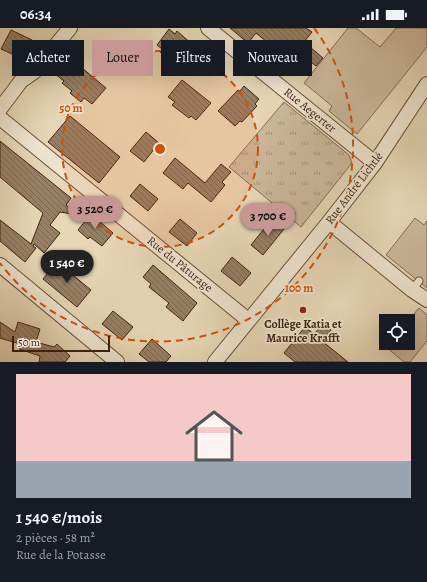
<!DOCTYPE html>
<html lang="fr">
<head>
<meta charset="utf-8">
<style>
  body { margin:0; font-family:Alegreya,serif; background:#20242c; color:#f1f3f6; height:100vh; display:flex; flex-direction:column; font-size:15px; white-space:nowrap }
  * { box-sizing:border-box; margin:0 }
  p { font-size:13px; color:#9ea1a6 }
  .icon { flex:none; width:22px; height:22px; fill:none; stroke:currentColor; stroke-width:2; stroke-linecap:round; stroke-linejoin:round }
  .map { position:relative; height:334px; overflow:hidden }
  .sheet { display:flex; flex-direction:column; background:#171b24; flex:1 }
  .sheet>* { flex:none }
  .guide { position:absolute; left:12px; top:12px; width:403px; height:36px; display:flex; gap:8px }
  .fabs { position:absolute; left:379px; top:286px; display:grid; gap:8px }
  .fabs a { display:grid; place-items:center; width:36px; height:36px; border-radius:0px; background:#171b24; box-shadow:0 4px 16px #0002; font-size:20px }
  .scale { position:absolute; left:12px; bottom:10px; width:98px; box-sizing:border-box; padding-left:4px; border:2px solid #412210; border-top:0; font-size:11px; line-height:14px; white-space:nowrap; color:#412210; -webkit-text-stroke:3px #efe5d0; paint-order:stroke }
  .price { position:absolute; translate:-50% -34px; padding:0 9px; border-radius:14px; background:#c59692; color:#111; font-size:13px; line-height:26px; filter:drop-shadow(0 1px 2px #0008) }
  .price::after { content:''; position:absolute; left:50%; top:24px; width:12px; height:9px; margin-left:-6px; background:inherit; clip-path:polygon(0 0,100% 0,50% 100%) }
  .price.active { background:#222; color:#fff }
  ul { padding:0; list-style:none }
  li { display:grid; align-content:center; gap:8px; height:212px; padding:0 16px }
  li+li { border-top:1px solid #363941 }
  li span { display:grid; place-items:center; height:124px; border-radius:0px; color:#555 }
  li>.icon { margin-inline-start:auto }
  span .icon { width:72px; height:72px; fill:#fffc; stroke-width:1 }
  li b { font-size:17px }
  .tag { padding:0 14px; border-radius:0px; background:#171b24; box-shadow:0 4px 16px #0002; font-size:14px; line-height:36px }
  .tag.active { background:#c59692; color:#111 }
  .status { display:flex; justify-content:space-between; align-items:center; height:28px; padding:0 20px; background:#171b24; direction:ltr }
  .status svg { height:11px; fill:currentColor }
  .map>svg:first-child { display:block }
  .grass { fill:#cbb89a; stroke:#866d55 }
  .park { fill:url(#park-tufts); stroke:#866d55 }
  .building { fill:url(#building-back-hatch); stroke:#412210 }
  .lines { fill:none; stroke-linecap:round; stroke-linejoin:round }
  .lane-casing { stroke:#6a4f3a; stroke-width:9 }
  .street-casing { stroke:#6a4f3a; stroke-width:16 }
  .lane { stroke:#efe5d0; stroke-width:7 }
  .street { stroke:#efe5d0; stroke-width:14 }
  .ring { fill:none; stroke:#cf510d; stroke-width:2; stroke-dasharray:7 5 }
  .poi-dot { fill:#8f2418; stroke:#efe5d0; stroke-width:1.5 }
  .labels { text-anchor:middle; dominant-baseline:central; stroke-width:3.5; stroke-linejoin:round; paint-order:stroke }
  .street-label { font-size:12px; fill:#412210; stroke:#efe5d0 }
  .poi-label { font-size:12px; font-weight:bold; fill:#412210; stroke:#efe5d0 }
  .centre { fill:#cf510d; stroke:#efe5d0; stroke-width:2 }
  .ring-label { font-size:12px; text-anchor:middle; font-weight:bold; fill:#cf510d; stroke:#efe5d0; stroke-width:3.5; stroke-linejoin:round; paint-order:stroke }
</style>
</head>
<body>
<div class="status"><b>06:34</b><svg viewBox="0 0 49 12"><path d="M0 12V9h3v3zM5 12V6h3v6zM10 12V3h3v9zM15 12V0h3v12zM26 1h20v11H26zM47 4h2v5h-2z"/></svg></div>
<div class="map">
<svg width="427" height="334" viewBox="0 0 427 334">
  <defs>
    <pattern id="park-tufts" width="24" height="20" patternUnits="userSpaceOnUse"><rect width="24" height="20" fill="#cbb89a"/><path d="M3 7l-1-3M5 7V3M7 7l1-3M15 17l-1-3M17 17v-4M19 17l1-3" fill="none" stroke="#a6957c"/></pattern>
    <pattern id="building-back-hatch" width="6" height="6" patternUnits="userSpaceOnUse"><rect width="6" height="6" fill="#978066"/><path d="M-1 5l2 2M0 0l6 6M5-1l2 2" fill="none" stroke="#7d6853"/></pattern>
  </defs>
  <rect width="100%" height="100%" fill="#e7d7b6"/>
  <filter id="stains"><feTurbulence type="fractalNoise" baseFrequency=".005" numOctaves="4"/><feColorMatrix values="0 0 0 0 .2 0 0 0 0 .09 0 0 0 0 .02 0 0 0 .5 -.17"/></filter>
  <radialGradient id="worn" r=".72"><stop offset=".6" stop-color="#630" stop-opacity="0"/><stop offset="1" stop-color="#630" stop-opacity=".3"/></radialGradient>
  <!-- grass -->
  <path class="grass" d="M 348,0 L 356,0 L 380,19 L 396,0 L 427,0 L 427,19 L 357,106 L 329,83 L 332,78 L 304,55 Z
    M 415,190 L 424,197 L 427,193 L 427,260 L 386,227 Z
    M 419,280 L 427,287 L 427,313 L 410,334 L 404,334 L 386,319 L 389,315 L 408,315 L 408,293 Z"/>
  <!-- park -->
  <path class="park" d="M 284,74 L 349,127 L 352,135 L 301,199 L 229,139 Z"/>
  <!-- building -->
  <path class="building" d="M 230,0 L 306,0 L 312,4 L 304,14 L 323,30 L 316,38 L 297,23 L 289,32 L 256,5 L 248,15 Z
    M 169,1 L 175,6 L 177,3 L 193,17 L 192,19 L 197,24 L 183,42 L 160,24 L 162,21 L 157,17 Z
    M 11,2 L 32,12 L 23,31 L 1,21 Z
    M 69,29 L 106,60 L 92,76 L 84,70 L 81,74 L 70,65 L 72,63 L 62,55 L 64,53 L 55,46 Z
    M 182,52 L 211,75 L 196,92 L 191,88 L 189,90 L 172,77 L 175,74 L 168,69 Z
    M 244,58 L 259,71 L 255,76 L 257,78 L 242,94 L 240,93 L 235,98 L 218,83 L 238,62 L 240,63 Z
    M 70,88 L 120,129 L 99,155 L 48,114 Z
    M 146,104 L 159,115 L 144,134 L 130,123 Z
    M 0,113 L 71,170 L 66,177 L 79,187 L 60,184 L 50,197 L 60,205 L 44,225 L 34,216 L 33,218 L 36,220 L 25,234 L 0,213 L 0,192 L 31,216 L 43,185 L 0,149 Z
    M 175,130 L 205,155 L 221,136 L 231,144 L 222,154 L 225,157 L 211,174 L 188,155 L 183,161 L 163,145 Z
    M 140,156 L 158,171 L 148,183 L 130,168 Z
    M 91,186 L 113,205 L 102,218 L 90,209 L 88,211 L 78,202 Z
    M 180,191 L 197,205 L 187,218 L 169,204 Z
    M 272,191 L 284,201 L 263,227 L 251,217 Z
    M 232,229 L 251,245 L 240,258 L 221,243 Z
    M 57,234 L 91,262 L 77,279 L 43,251 Z
    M 153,237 L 197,275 L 183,293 L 166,279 L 169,275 L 149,259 L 151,256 L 143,249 Z
    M 113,283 L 133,299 L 122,312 L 102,296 Z
    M 0,294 L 15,304 L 18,294 L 40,301 L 36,314 L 54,319 L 57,316 L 70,328 L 65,334 L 39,334 L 40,328 L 19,321 L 20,316 L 0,310 Z
    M 323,296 L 331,302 L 322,313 L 348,334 L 295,334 L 284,325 L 305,299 L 314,306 Z
    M 152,311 L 171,328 L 166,334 L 149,334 L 139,326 Z"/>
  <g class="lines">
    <defs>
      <path id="lane" d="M 412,262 L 419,253"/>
      <path id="street" d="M 208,0 L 375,135
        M 0,81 L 21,53 L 34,44 L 70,0
        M 0,90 L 248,292
        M 329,194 L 412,262 L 427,272
        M 0,237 L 117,334
        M 215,334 L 329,194 L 375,135 L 427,56"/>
    </defs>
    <!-- lane casing -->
    <use href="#lane" class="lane-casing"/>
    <!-- street casing -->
    <use href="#street" class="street-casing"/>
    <!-- lane -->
    <use href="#lane" class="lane"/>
    <!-- street -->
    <use href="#street" class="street"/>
  </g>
  <!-- distance rings -->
  <circle cx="160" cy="121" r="98" fill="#cf510d" fill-opacity=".12"/>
  <g class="ring">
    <circle cx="160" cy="121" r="98"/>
    <path d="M314 0A196 196 0 1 1 0 235"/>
  </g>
  <!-- markers -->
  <circle class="poi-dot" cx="303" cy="282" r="4"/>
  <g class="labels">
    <!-- street labels -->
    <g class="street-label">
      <text transform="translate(310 82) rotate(39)">Rue Aegerter</text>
      <text transform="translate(354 160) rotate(-53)">Rue André Lichtlé</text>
      <text transform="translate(180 236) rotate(39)">Rue du Pâturage</text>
    </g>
    <!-- poi labels -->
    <g class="poi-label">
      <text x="303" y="296">Collège Katia et<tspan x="303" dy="14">Maurice Krafft</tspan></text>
    </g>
  </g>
  <circle cx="160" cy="121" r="6" class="centre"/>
  <g class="ring-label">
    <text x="71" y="84">50 m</text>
    <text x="299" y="264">100 m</text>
  </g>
  <rect width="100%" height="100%" filter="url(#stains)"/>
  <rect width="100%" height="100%" fill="url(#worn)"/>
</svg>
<div class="fabs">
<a><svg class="icon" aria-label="locate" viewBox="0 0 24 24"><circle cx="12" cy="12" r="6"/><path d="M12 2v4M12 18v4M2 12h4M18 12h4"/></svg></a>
</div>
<div class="scale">50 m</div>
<b class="price" style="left:95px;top:202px">3 520 €</b>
<b class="price" style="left:268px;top:209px">3 700 €</b>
<b class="price active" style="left:67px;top:256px">1 540 €</b>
<div class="guide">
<a class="tag">Acheter</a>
<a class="tag active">Louer</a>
<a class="tag">Filtres</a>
<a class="tag">Nouveau</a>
</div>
</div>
<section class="sheet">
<ul>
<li><span style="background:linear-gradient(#f6c9c9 70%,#9aa5b1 0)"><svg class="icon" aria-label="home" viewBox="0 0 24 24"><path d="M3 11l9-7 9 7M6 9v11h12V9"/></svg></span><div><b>1 540 €/mois</b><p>2 pièces · 58 m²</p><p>Rue de la Potasse</p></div></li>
</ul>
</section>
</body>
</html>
